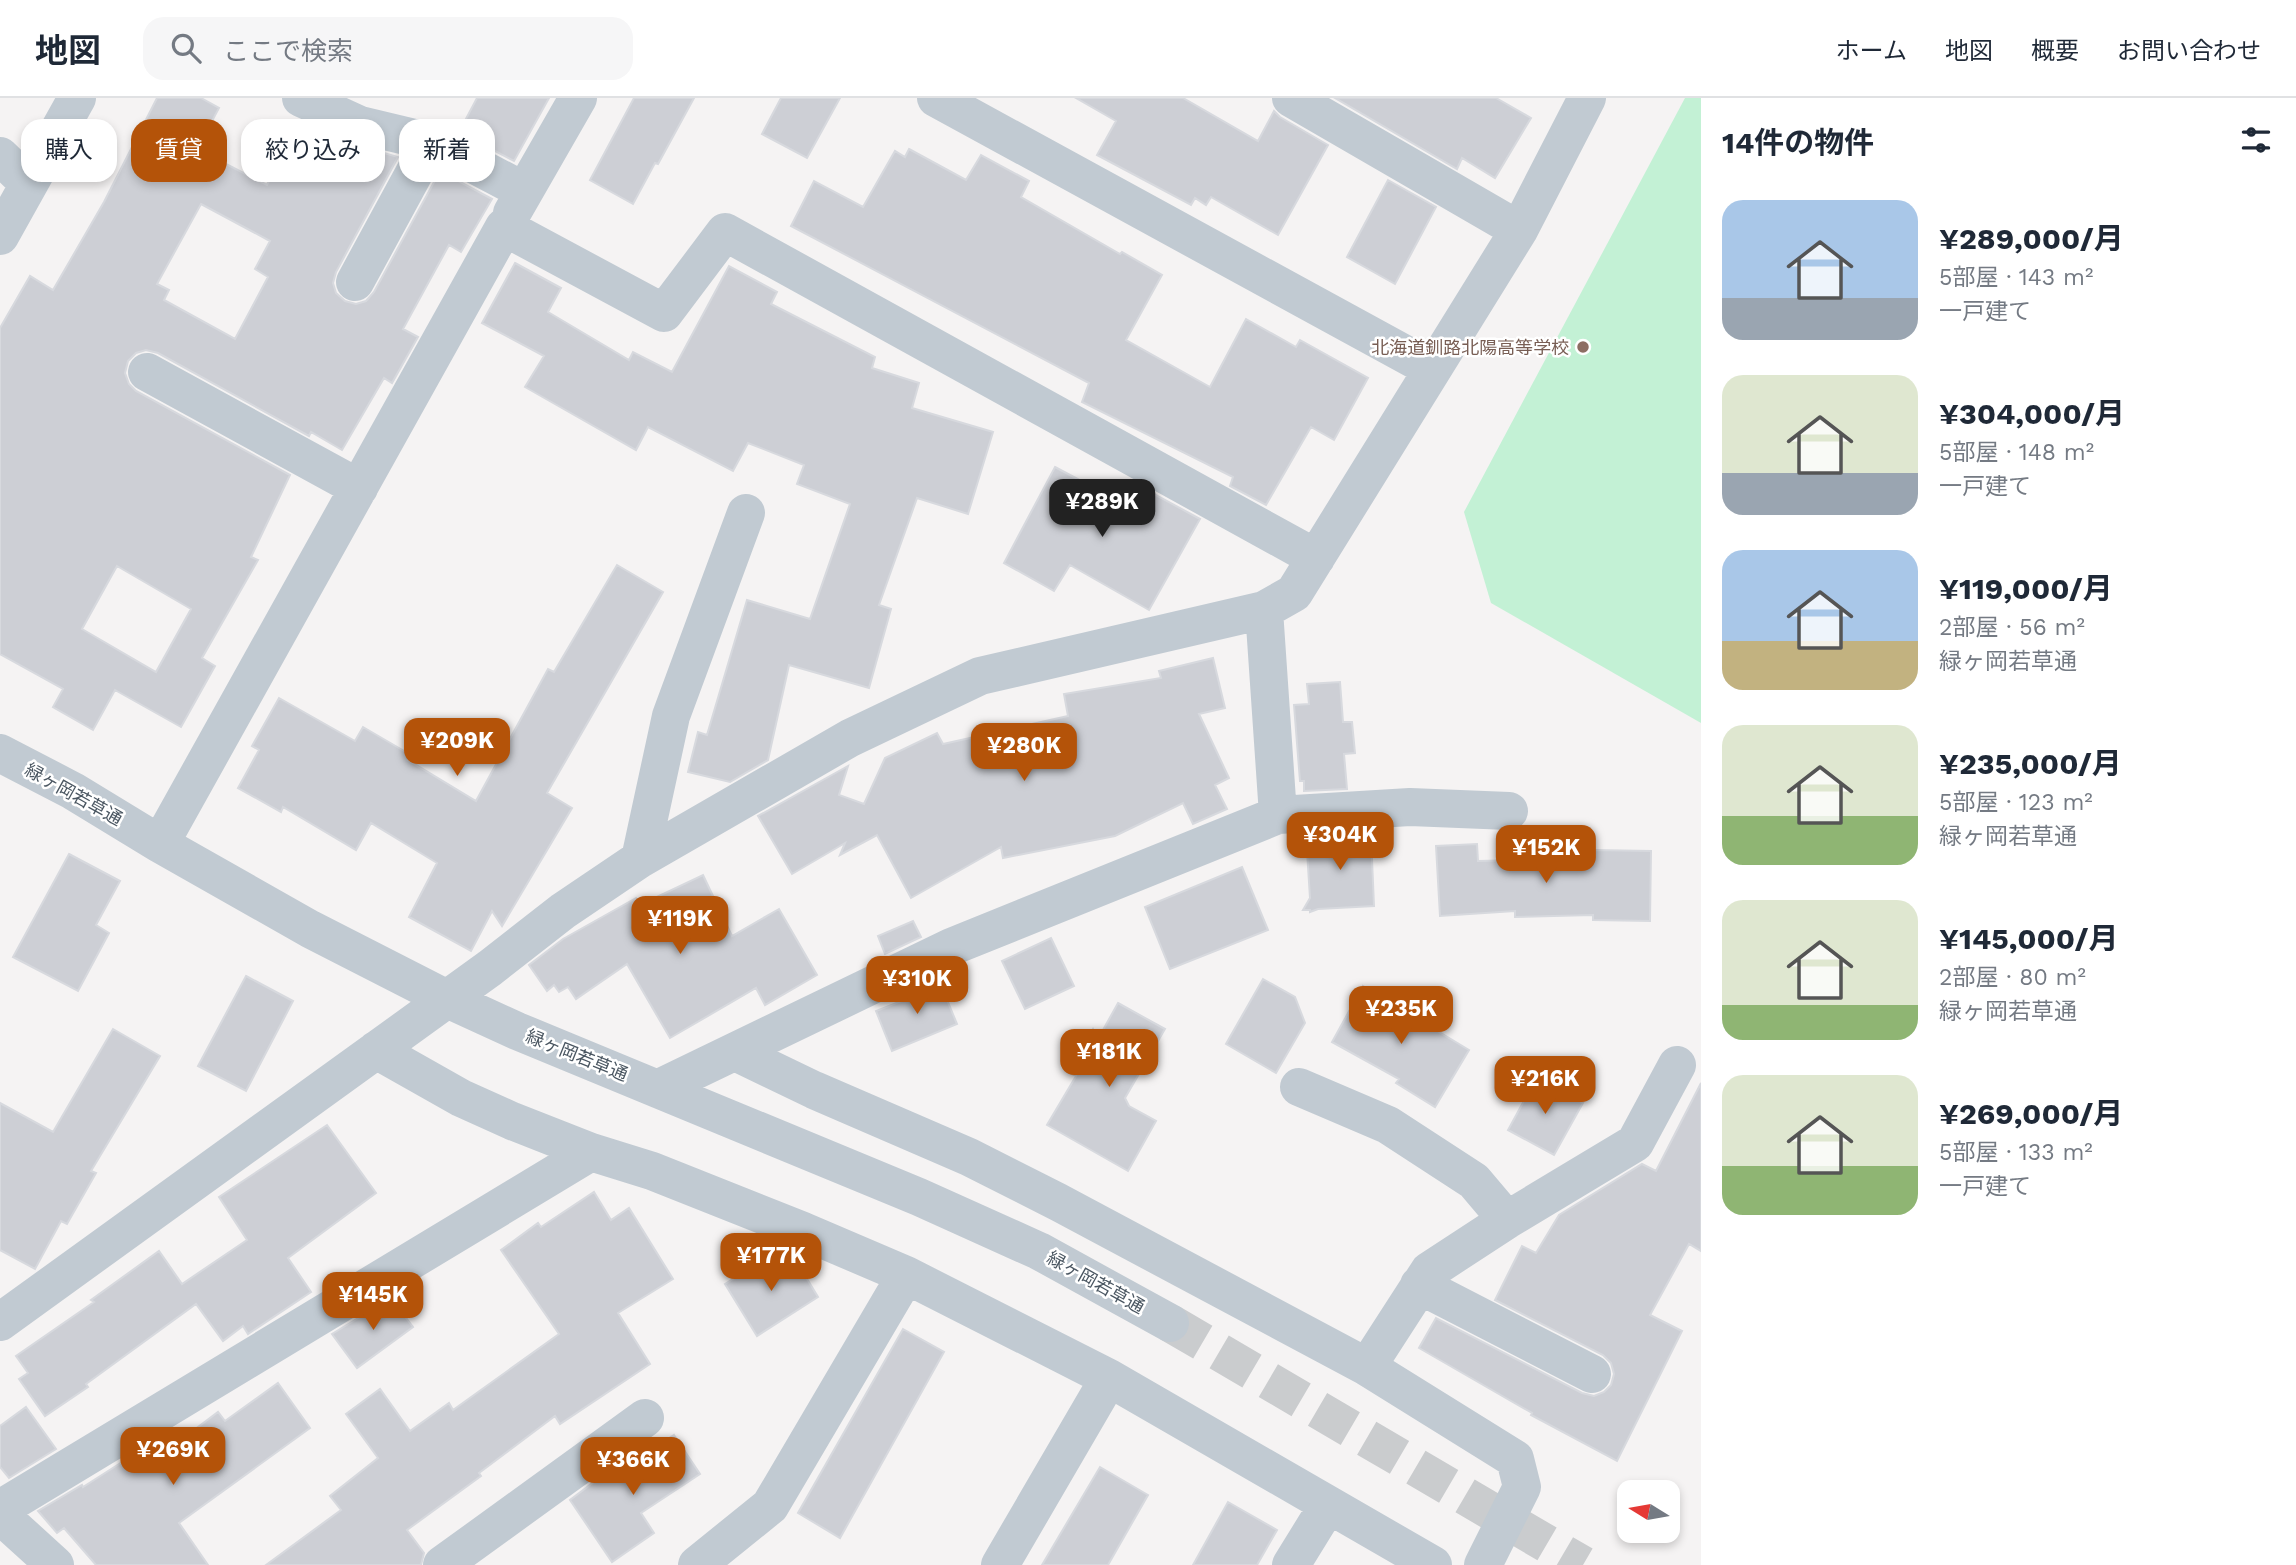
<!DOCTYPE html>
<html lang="ja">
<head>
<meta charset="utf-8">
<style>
  body { margin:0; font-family:"Work Sans","Noto Sans JP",sans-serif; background:#f6f6f7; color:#1f2937; height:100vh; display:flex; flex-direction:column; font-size:26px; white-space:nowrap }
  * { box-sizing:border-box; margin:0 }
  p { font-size:23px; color:#747a83 }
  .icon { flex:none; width:38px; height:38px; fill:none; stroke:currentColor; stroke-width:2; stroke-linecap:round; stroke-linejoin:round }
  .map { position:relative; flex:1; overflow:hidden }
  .side { display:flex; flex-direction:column; background:#fff; width:595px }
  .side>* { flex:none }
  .top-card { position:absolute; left:21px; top:21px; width:665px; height:63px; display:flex; gap:14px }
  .needle { width:46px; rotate:281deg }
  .buttons { position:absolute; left:1617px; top:1382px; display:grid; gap:14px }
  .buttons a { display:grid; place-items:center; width:63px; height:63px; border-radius:14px; background:#fff; box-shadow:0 4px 10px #0003; font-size:35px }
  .price { position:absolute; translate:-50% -60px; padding:0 16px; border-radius:14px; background:#b45309; color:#fff; font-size:23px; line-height:46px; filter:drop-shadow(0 2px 4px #0008) }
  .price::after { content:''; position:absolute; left:50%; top:42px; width:21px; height:16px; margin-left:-10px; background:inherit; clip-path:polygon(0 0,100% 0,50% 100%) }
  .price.active { background:#222; color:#fff }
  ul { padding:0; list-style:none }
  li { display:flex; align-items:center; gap:21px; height:175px; padding:0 21px }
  li span { display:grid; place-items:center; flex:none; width:196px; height:140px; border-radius:21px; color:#555 }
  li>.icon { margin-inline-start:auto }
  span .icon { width:84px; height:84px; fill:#fffc; stroke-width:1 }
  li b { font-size:30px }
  h2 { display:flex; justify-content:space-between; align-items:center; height:84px; padding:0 21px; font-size:30px }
  .tag { padding:0 24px; border-radius:21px; background:#fff; box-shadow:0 4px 10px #0003; font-size:24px; line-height:63px }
  .tag.active { background:#b45309; color:#fff }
  header { display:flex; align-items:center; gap:42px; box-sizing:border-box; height:98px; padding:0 35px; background:#fff; border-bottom:2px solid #e0e1e3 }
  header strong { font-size:33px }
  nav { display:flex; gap:38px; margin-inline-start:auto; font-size:24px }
  .search { width:490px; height:63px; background:#f6f6f7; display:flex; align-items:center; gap:18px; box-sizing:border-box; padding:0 24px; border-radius:21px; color:#747a83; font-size:26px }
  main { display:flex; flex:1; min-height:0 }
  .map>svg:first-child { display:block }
  .green { fill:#c3f1d5 }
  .building { fill:#cdcfd5; stroke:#d7d9de; stroke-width:2; fill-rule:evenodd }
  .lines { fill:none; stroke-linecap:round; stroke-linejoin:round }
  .minor-tunnel { stroke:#caccce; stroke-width:38; stroke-dasharray:38 19; stroke-linecap:butt }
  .minor { stroke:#c1cad2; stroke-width:38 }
  .education-dot { fill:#8d6e63; stroke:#fff; stroke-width:2.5 }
  .labels { text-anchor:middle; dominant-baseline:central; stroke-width:5; stroke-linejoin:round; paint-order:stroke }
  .education-label { font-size:18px; fill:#785e54; stroke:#fff; text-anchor:end }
  .street-label { font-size:18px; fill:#4a5661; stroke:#fff }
</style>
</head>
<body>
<header>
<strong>地図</strong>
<div class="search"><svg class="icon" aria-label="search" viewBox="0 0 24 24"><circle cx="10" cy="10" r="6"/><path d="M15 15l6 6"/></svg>ここで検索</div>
<nav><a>ホーム</a><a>地図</a><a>概要</a><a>お問い合わせ</a></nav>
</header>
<main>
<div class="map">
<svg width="1701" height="1467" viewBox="0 0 1701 1467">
  <rect width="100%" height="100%" fill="#f5f3f3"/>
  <!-- green -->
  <path class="green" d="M 1685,0 L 1701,0 L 1701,625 L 1491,505 L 1464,414 Z"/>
  <!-- building -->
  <path class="building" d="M 157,0 L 201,0 L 219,10 L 197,51 L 267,87 L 296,30 L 342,54 L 345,48 L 379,66 L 384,55 L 398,59 L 336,174 L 333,185 L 336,195 L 345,203 L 356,206 L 366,203 L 374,194 L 440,73 L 492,101 L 461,154 L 449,147 L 403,231 L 418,239 L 392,285 L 384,280 L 342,352 L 311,334 L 309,338 L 158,255 L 146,252 L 136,255 L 128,263 L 125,275 L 129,286 L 136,293 L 290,377 L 251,459 L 258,462 L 202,560 L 215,568 L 181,629 L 115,592 L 93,632 L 53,609 L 63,591 L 0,556 L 0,230 L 30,178 L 53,192 L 104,104 ZM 201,106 L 270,143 L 255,171 L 268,179 L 235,241 L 164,202 L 169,192 L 157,186 ZM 117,468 L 191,511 L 156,574 L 82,531 Z
    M 477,0 L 549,0 L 514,63 L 459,34 Z
    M 634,0 L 694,0 L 658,66 L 655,65 L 633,106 L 590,82 Z
    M 781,0 L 840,0 L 807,60 L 762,36 Z
    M 1076,0 L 1183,0 L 1258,43 L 1274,13 L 1280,19 L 1328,47 L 1278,137 L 1211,99 L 1206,107 L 1195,100 L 1191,107 L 1097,57 L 1116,23 Z
    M 1335,0 L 1496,0 L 1531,20 L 1495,80 L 1462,60 L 1457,71 Z
    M 909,51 L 966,82 L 981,57 L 1029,83 L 1021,99 L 1120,156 L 1122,154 L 1162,177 L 1126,242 L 1210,289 L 1246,221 L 1296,249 L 1300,242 L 1368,280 L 1334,342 L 1311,329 L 1266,407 L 1230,388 L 1233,379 L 1082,304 L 1089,285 L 791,128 L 814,83 L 863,109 L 895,53 L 905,59 Z
    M 1388,82 L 1436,109 L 1395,186 L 1347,159 Z
    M 515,165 L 561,190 L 548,214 L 629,262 L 633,254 L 672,274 L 729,168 L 777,194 L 771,206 L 875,259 L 872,270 L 919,285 L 912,310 L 993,334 L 968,416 L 917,400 L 879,507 L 891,511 L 869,590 L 789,567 L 768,662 L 730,684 L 688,674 L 698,634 L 707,637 L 747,502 L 810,521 L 850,406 L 797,386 L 804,367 L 748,345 L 733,373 L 648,329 L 636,352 L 525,289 L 544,258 L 482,225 Z
    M 1055,369 L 1134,411 L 1145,391 L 1200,421 L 1149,512 L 1070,467 L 1054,493 L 1004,465 Z
    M 617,467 L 663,494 L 547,695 L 572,710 L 502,828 L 492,813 L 471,853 L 409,819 L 437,765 L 371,725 L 356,752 L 283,709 L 281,714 L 238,690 L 259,652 L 252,648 L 279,600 L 355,643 L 363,629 L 411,657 L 408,662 L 476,703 L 548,571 L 554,574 Z
    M 1213,560 L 1225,610 L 1199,616 L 1229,680 L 1215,687 L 1227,711 L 1193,726 L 1183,705 L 1115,738 L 1003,760 L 1001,749 L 911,800 L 877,737 L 840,757 L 845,745 L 792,776 L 758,718 L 848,668 L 839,697 L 864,706 L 885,660 L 937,635 L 943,646 L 1068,618 L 1064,596 L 1161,580 L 1159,573 Z
    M 1340,584 L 1343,624 L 1352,624 L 1355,655 L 1344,656 L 1347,691 L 1304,693 L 1304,683 L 1300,683 L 1294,607 L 1309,606 L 1307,586 Z
    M 1350,735 L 1351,739 L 1371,738 L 1374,808 L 1318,811 L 1310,814 L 1310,812 L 1303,812 L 1310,800 L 1306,737 Z
    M 1477,746 L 1478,763 L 1593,760 L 1594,752 L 1651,753 L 1650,823 L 1593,822 L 1593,817 L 1515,819 L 1515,813 L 1440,818 L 1436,748 Z
    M 69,756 L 120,783 L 96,827 L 109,835 L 78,893 L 13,859 Z
    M 1242,769 L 1268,832 L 1170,871 L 1145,809 Z
    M 703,777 L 732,838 L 779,811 L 817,877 L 765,907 L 756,890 L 670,940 L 627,866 L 576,901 L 568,889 L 559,894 L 554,887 L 547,893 L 529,867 L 563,841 L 636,800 L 640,807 Z
    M 913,823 L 921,839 L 885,856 L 878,838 Z
    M 1051,840 L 1074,888 L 1025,911 L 1002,863 Z
    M 246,878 L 293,903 L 246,993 L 198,968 Z
    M 938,880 L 957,926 L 892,953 L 876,913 L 904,902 L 902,897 Z
    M 1263,881 L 1295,899 L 1305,925 L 1276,975 L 1226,946 Z
    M 1363,888 L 1469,952 L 1435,1009 L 1396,985 L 1399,981 L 1332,944 Z
    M 1118,905 L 1165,931 L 1125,1000 L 1129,1008 L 1156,1023 L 1128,1073 L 1047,1027 L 1076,978 L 1068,974 L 1093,931 L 1098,941 Z
    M 113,931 L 160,958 L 91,1073 L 96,1075 L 67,1126 L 61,1123 L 35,1171 L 0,1152 L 0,1005 L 53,1034 Z
    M 1537,979 L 1583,1005 L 1554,1057 L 1508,1032 Z
    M 1701,985 L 1701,1153 L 1689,1146 L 1650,1217 L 1682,1233 L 1617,1363 L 1531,1317 L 1532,1315 L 1419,1250 L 1436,1220 L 1582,1295 L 1594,1298 L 1604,1294 L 1611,1287 L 1614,1276 L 1611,1265 L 1603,1257 L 1495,1202 L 1522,1148 L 1536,1155 L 1559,1117 L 1642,1066 L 1656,1073 Z
    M 327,1027 L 376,1095 L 288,1160 L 311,1194 L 248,1236 L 243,1228 L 223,1243 L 196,1206 L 86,1286 L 88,1289 L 45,1318 L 19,1281 L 28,1275 L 16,1258 L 94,1204 L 91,1202 L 159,1153 L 182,1186 L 247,1142 L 219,1099 Z
    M 594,1094 L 611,1122 L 629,1110 L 673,1181 L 618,1215 L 650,1266 L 560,1326 L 555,1318 L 479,1375 L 481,1378 L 407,1432 L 424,1455 L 421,1467 L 266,1467 L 341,1412 L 330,1398 L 378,1360 L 346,1316 L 380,1291 L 410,1333 L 449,1305 L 453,1312 L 559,1236 L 501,1152 L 538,1125 L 541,1129 Z
    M 769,1158 L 778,1172 L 795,1161 L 818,1199 L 757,1238 L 725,1186 Z
    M 391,1200 L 413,1229 L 357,1270 L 332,1236 Z
    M 903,1231 L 944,1254 L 840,1440 L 798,1415 Z
    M 278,1285 L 310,1330 L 179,1425 L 208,1467 L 96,1467 L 64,1430 L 57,1435 L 38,1413 L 82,1387 L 83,1389 L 144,1350 L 153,1363 L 218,1314 L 225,1323 Z
    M 26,1309 L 56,1351 L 9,1380 L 0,1369 L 0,1328 Z
    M 674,1337 L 700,1376 L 641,1415 L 654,1435 L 612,1464 L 570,1402 L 611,1371 L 615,1376 Z
    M 1100,1369 L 1148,1397 L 1108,1467 L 1042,1467 Z
    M 1228,1404 L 1277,1432 L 1257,1467 L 1193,1467 Z"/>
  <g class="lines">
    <!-- minor-tunnel -->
    <path class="minor-tunnel" d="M 1170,1225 L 1583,1467"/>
    <!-- minor -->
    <path class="minor" d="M 301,0 L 360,27 L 431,44
      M 936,0 L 1432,271
      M 1291,0 L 1519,132
      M 0,58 L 29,86
      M 512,115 L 578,0
      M 0,138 L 77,0
      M 355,184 L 431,44 L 524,93
      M 147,274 L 359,390
      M 1264,512 L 1278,717
      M 0,655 L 73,693 L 160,746 L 310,831 L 445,900 L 517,933 L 919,1099 L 1039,1153 L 1170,1225
      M 160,746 L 504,129 L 664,215 L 725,134 L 1316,460
      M 640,761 L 671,618 L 746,415
      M 376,952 L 461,1000 L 512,1023 L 591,1054 L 652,1073 L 803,1133 L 906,1177 L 1109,1280 L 1433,1467
      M 735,954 L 814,992 L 969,1059 L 1058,1104 L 1367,1269 L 1515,1361 L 1522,1389 L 1483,1467
      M 1299,989 L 1388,1027 L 1474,1083 L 1507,1122
      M 659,990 L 951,849 L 1278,717 L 1410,709 L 1509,713
      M 1419,1187 L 1592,1276
      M 0,1224 L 490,870 L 563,813 L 640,761 L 850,640 L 980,578 L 1264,512 L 1294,495 L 1519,132 L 1587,0
      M 1367,1269 L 1429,1173 L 1507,1122 L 1635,1045 L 1677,967
      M 0,1411 L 591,1054
      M 0,1417 L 55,1467
      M 442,1467 L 645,1320
      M 697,1467 L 770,1408 L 906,1177
      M 1000,1467 L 1109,1280
      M 1291,1467 L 1328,1407"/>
  </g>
  <!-- markers -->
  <circle class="education-dot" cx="1583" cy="249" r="7"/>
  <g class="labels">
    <!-- education labels -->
    <g class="education-label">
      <text x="1569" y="249">北海道釧路北陽高等学校</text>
    </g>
    <!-- street labels -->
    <g class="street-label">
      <text transform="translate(74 696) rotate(29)">緑ヶ岡若草通</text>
      <text transform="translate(577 957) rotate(22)">緑ヶ岡若草通</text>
      <text transform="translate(1096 1184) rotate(29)">緑ヶ岡若草通</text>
    </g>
  </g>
</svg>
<div class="buttons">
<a><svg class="needle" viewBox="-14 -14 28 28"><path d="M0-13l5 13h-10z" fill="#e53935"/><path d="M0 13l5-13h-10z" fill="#747a83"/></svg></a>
</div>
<b class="price active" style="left:1102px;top:441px">¥289K</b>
<b class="price" style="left:457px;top:680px">¥209K</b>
<b class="price" style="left:1024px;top:685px">¥280K</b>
<b class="price" style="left:1340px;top:774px">¥304K</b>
<b class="price" style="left:1546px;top:787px">¥152K</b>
<b class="price" style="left:680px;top:858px">¥119K</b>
<b class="price" style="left:917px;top:918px">¥310K</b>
<b class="price" style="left:1401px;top:948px">¥235K</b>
<b class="price" style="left:1109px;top:991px">¥181K</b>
<b class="price" style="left:1545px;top:1018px">¥216K</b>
<b class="price" style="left:771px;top:1195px">¥177K</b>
<b class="price" style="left:373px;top:1234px">¥145K</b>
<b class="price" style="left:173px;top:1389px">¥269K</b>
<b class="price" style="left:633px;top:1399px">¥366K</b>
<div class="top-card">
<a class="tag">購入</a>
<a class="tag active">賃貸</a>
<a class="tag">絞り込み</a>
<a class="tag">新着</a>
</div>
</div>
<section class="side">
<h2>14件の物件<svg class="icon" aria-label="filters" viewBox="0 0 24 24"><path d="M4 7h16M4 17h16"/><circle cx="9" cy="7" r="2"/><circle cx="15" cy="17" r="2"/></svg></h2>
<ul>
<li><span style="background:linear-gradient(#a9c7e8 70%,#9aa5b1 0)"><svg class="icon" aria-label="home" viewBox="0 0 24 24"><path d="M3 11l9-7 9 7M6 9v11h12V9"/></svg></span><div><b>¥289,000/月</b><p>5部屋 · 143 m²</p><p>一戸建て</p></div></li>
<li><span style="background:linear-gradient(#dfe7d0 70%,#9aa5b1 0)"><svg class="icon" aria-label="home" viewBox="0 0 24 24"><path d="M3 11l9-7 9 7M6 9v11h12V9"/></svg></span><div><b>¥304,000/月</b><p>5部屋 · 148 m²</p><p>一戸建て</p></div></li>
<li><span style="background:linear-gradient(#a9c7e8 65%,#c2b280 0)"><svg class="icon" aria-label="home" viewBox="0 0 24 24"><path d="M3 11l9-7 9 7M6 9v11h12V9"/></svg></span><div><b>¥119,000/月</b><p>2部屋 · 56 m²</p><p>緑ヶ岡若草通</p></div></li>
<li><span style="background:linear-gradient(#dfe7d0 65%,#8fb573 0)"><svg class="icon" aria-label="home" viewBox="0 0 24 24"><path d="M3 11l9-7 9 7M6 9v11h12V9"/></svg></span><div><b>¥235,000/月</b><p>5部屋 · 123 m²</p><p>緑ヶ岡若草通</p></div></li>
<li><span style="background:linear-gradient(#dfe7d0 75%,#8fb573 0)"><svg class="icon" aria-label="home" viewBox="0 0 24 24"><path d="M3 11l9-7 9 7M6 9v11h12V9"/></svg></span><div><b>¥145,000/月</b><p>2部屋 · 80 m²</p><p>緑ヶ岡若草通</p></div></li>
<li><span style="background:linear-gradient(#dfe7d0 65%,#8fb573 0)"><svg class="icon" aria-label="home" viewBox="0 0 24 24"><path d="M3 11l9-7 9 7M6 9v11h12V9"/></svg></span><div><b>¥269,000/月</b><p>5部屋 · 133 m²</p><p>一戸建て</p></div></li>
</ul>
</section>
</main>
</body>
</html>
